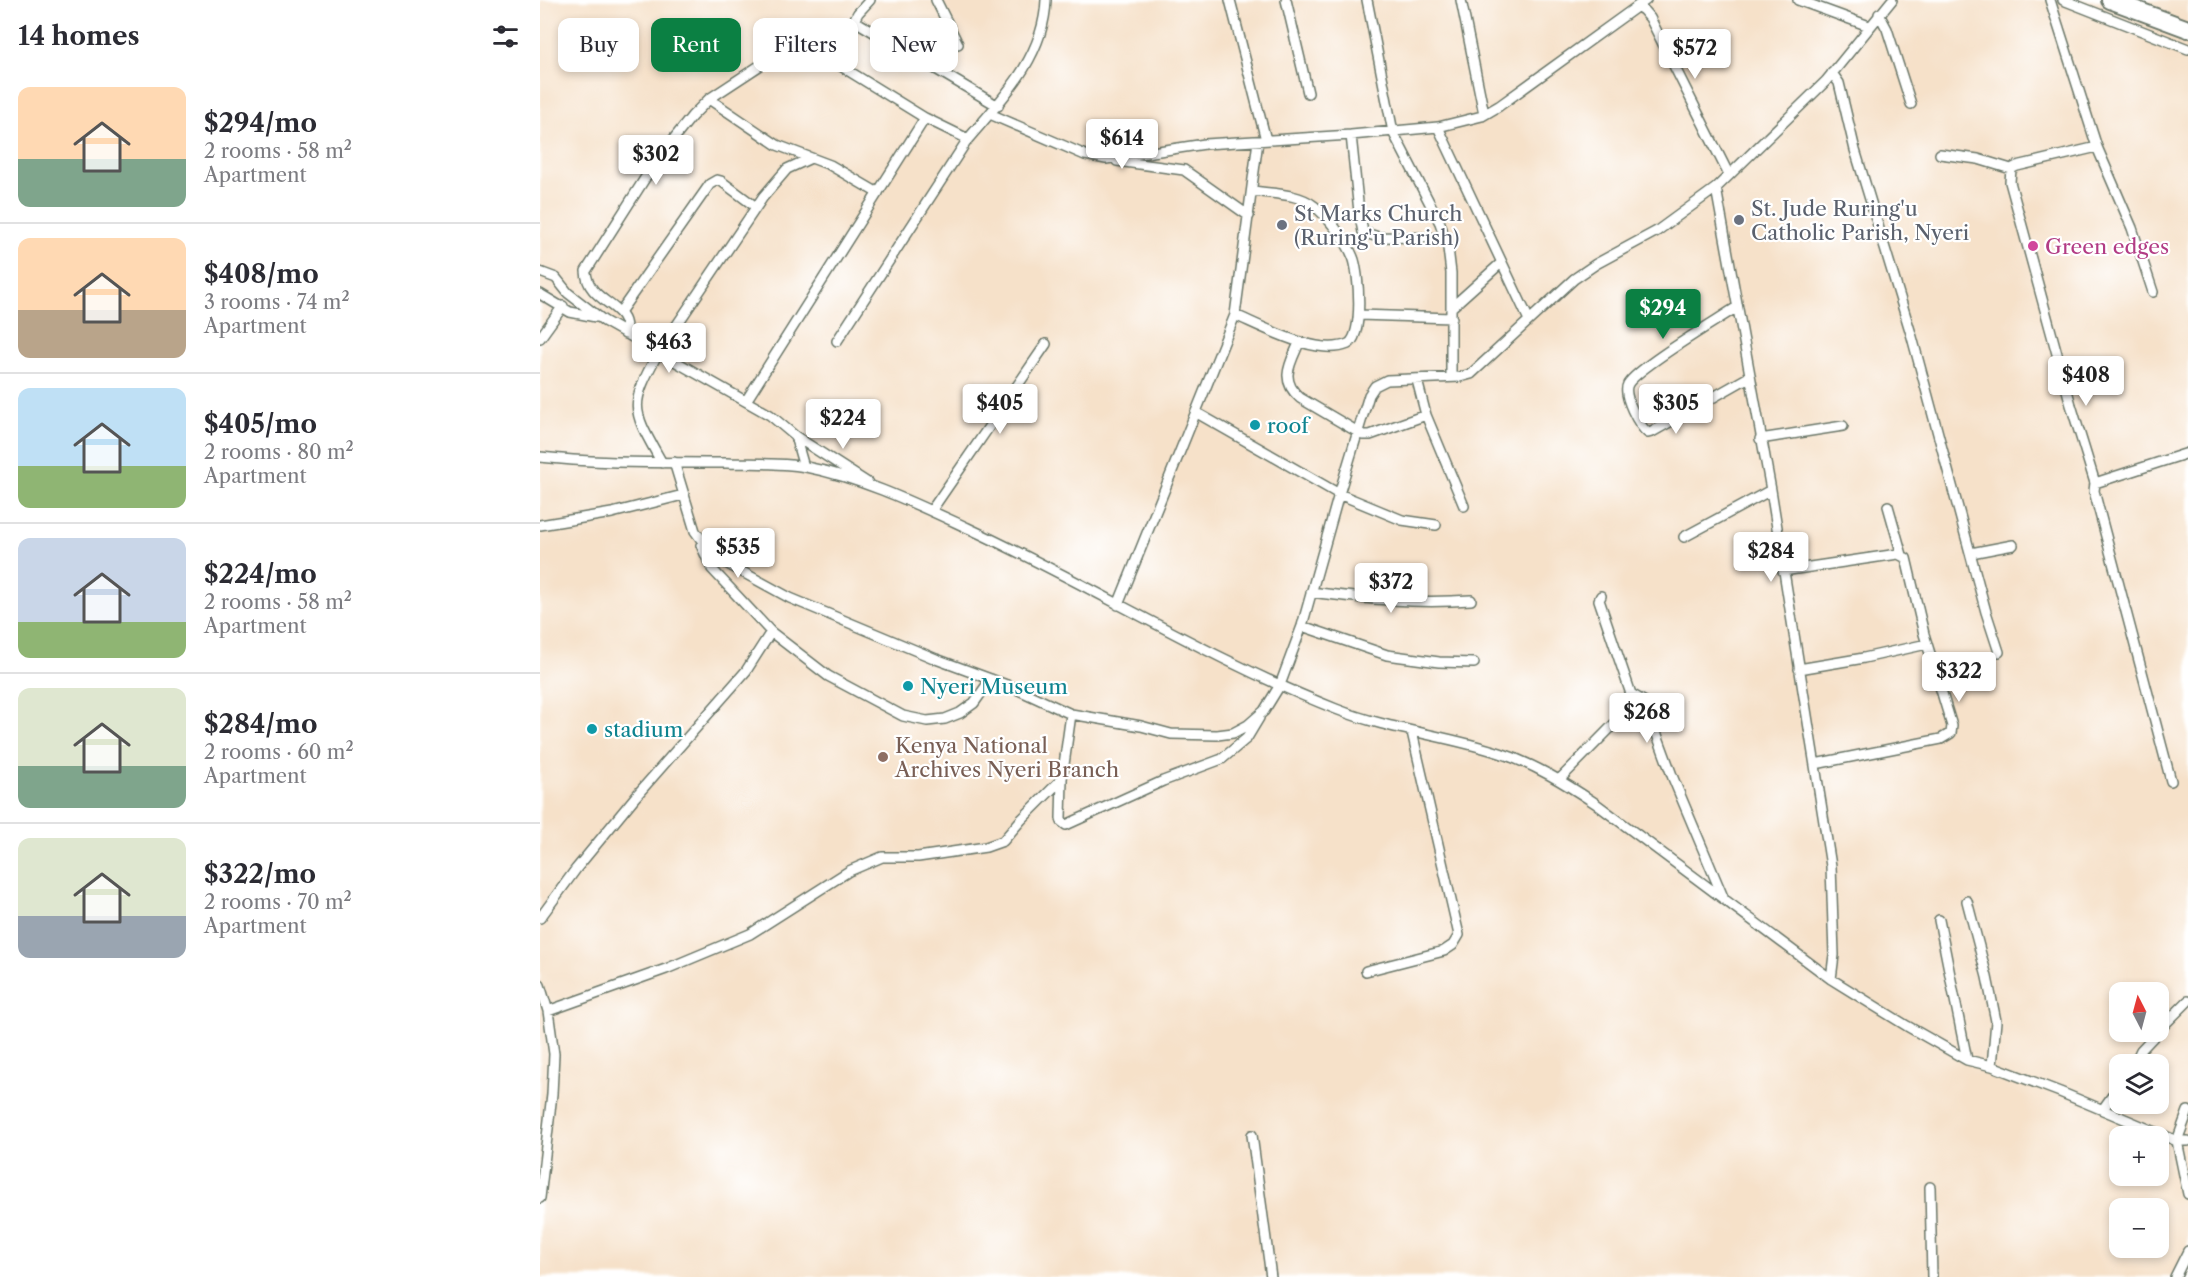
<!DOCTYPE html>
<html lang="en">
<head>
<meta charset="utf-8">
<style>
  body { margin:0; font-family:"Libre Caslon Text",serif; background:#f7f7f7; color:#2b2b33; height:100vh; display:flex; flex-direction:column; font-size:22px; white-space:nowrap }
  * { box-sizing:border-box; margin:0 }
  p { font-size:20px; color:#7c7c81 }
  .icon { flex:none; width:33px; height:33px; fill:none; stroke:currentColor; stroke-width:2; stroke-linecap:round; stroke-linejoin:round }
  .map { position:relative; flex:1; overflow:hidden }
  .side { display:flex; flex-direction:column; background:#fff; width:540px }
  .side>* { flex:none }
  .hud { position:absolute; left:18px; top:18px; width:570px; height:54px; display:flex; gap:12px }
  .needle { width:39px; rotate:354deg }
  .tools { position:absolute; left:1569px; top:982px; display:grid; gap:12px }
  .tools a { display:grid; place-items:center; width:60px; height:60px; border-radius:12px; background:#fff; box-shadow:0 3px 9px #0003; font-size:30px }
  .price { position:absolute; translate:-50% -51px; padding:0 14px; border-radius:6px; background:#fff; color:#222; font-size:20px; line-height:39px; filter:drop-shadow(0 2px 3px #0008) }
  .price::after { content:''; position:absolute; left:50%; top:36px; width:18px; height:14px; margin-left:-9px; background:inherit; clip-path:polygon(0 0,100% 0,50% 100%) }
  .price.current { background:#0b8043; color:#fff }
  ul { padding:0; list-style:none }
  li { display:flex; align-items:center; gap:18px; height:150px; padding:0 18px }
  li+li { border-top:2px solid #e1e1e2 }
  li span { display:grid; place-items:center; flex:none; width:168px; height:120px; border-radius:12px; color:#555 }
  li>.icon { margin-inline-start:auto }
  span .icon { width:72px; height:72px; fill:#fffc; stroke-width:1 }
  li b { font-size:26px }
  h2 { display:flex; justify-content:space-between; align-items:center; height:72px; padding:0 18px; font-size:26px }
  .pill { padding:0 21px; border-radius:12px; background:#fff; box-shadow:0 3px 9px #0003; font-size:21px; line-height:54px }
  .pill.current { background:#0b8043; color:#fff }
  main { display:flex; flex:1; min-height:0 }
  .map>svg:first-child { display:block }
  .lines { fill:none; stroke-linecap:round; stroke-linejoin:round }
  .street-casing { stroke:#6a7668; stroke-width:12 }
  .highway-casing { stroke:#6a7668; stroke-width:20 }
  .street { stroke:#fff; stroke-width:9 }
  .highway { stroke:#fff; stroke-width:16 }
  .worship-dot { fill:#6b7280; stroke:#fff; stroke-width:2 }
  .hotel-dot { fill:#d1479c; stroke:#fff; stroke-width:2 }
  .culture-dot { fill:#0f9aa8; stroke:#fff; stroke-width:2 }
  .education-dot { fill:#8d6e63; stroke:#fff; stroke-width:2 }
  .labels { text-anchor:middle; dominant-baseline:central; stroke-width:4.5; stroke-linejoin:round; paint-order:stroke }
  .worship-label { font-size:21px; fill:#5b616d; stroke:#fff; text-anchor:start }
  .hotel-label { font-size:21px; fill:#b23c85; stroke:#fff; text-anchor:start }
  .culture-label { font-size:21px; fill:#0d838f; stroke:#fff; text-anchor:start }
  .education-label { font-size:21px; fill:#785e54; stroke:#fff; text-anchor:start }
</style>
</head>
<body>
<main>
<section class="side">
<h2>14 homes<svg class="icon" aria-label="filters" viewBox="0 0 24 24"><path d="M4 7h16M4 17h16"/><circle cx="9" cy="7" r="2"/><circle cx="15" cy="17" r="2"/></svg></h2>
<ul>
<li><span style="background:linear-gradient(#ffd9b3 60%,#7fa58c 0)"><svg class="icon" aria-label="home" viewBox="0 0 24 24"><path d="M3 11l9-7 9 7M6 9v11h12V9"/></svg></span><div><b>$294/mo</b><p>2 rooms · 58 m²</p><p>Apartment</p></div></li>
<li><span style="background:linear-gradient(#ffd9b3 60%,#b9a48a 0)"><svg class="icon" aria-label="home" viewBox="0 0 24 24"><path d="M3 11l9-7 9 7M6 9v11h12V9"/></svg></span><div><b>$408/mo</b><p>3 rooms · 74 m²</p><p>Apartment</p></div></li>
<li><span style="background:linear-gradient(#bfe0f5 65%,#8fb573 0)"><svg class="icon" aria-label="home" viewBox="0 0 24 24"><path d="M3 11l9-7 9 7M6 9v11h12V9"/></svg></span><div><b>$405/mo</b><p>2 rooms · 80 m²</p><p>Apartment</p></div></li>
<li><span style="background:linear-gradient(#c9d6e8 70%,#8fb573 0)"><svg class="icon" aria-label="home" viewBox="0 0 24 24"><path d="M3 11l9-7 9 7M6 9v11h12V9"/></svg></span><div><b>$224/mo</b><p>2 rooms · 58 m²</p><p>Apartment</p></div></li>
<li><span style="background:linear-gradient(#dfe7d0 65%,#7fa58c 0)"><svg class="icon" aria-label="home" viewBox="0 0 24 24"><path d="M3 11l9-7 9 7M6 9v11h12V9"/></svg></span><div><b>$284/mo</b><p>2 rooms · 60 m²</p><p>Apartment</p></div></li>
<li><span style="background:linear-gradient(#dfe7d0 65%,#9aa5b1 0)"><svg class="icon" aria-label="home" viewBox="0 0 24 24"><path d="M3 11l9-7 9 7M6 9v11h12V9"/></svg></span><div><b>$322/mo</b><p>2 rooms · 70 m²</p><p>Apartment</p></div></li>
</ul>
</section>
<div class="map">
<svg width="1648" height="1277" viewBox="0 0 1648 1277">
  <rect width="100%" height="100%" fill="#fff"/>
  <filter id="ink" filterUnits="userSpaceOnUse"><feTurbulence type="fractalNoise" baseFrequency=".0167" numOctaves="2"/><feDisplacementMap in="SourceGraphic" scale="12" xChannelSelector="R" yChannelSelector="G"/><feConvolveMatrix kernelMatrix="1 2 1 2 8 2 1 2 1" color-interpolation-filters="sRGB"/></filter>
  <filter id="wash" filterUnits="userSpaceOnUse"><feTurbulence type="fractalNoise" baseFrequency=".008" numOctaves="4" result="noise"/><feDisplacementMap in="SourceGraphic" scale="24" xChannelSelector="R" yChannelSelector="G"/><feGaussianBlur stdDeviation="1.35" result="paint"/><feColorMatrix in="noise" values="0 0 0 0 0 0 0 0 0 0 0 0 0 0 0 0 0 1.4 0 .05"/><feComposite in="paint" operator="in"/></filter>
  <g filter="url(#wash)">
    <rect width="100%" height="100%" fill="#f6e1c9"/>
  </g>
  <g filter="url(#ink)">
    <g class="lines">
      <defs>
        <path id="street" d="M 396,0 L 418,44
          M 690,0 L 726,140
          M 746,0 L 768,93
          M 827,0 L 853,132 L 900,223 L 908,248 L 911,273 L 911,377
          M 921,0 L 944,114
          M 1258,0 L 1329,26
          M 1510,0 L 1557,147 L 1592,228 L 1613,292
          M 1523,0 L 1648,49
          M 1098,7 L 1103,10 L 1110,18 L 1189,175
          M 1339,14 L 1347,29 L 1371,104
          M 315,21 L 458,106
          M 292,61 L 318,13 L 330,0
          M 1292,73 L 1299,83 L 1315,150 L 1372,337 L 1446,612 L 1459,652
          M 169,99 L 237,145 L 290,165 L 338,193
          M 450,114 L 545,155 L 566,159 L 665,144 L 811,135 L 898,127 L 942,116 L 959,106 L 1106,0
          M 898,127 L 989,320
          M 811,135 L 819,212 L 823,232 L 838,237 L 906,238
          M 1557,147 L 1477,166 L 1471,169 L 1470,182 L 1531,405 L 1555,483 L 1554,491 L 1631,781
          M 1400,154 L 1438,159 L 1471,169
          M 577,161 L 644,170 L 709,216
          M 1176,188 L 1231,490 L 1291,866 L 1294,955 L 1291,979
          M 0,272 L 16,278 L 28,293 L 64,321 L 230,415 L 255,436 L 264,467
          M 0,294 L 30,312 L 56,317
          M 912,307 L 961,263
          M 1197,307 C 1176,321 1098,367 1088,384 C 1082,395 1099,426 1108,433 L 1112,432 L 1209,377
          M 80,312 L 170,184 L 177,180 L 181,181 L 216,207
          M 695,315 C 723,327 778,357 808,344 C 824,336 819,271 813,257 C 807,242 787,215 774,206 C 758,193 732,194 713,191
          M 819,315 L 912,318
          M 85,334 C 93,304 47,304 46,271 L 116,161 L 152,116 L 169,99 L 242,51 C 253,44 261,44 273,49 L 385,118 L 428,139 C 463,98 504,57 506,0
          M 0,338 L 23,306
          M 297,341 L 428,139
          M 759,343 C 750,364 739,380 760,398 L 823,435 L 830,435 L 886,415
          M 877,380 L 886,415 L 924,506
          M 206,401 L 385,118
          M 657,413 L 799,494 L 862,520 L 896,525
          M 255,436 L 328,483
          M 1220,439 L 1303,426
          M 0,457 C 62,464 124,462 187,463 C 213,464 240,462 266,467 C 323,478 378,505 430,529 C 553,586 669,659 796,709 C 849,730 906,735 960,753 C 994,764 1025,783 1055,803 L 1291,979 L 1367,1026 L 1427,1060 L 1452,1066 L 1520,1092 L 1637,1141 L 1648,1194
          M 134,462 L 155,531 L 169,550 L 186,563 L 250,598 L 396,659 L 472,687 L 531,714 L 601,726 L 631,734 L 677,735 L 693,733 L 708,725 L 724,711 L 740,685 L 762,626 L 799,494 L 829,395 L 835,386 L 847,380 L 920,377 L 931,374 L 1034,279 L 1056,264 L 1117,231 L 1176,188 L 1286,81 L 1352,0
          M 122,463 C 92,409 88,408 118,353 L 223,197 L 247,169 L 271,158
          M 1555,483 L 1648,453
          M 1348,506 L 1362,555
          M 391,511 L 506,344
          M 0,525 L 72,513 L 143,495
          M 1144,537 L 1231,490
          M 161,545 L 172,569 L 231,632 L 288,676 L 363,716 L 387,721 L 405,719 L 420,713 L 434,703 L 451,679
          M 1431,553 L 1473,545
          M 1243,571 L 1358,554 L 1366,558 L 1384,634 L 1412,726 L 1411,733 L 1401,739 L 1275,764
          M 771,592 C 825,599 877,604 931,600
          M 1061,596 L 1059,600 L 1091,694 L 1105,702 L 1133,778 L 1183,897
          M 578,605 L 695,315 L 718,141
          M 762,626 L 847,655 L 899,662 L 934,663
          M 1259,669 L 1324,658 L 1387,644
          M 522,779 L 521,818 L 522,822 L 526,825 L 623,781 L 682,759 L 707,738 L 719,718
          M 1020,779 L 1098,700
          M 1427,901 L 1447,977 L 1456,1021 L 1452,1066
          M 0,918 L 36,869 L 96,796 L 206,671 L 231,632
          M 1399,920 L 1427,1060
          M 826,971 L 904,951 L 913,945 L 919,935 L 872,732
          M 0,985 L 8,1011 L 14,1054 L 12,1094 L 0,1198
          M 8,1011 L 126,969 L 210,934 L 309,871 L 342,857 L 378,857 L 446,847 L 463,841 L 481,820 L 522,779 L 531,714
          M 1618,1031 L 1648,1001
          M 1594,1065 L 1601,1050 L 1618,1032
          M 1563,1109 L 1580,1085
          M 1648,1111 L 1637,1141 L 1648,1141
          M 712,1135 L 731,1277
          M 1390,1187 L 1392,1277
          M 1635,1277 L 1648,1251"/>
        <path id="highway" d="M 1570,0 L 1648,29"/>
      </defs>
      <!-- street casing -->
      <use href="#street" class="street-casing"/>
      <!-- highway casing -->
      <use href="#highway" class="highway-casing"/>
      <!-- street -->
      <use href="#street" class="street"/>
      <!-- highway -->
      <use href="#highway" class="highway"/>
    </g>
  </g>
  <!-- markers -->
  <g class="worship-dot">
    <circle cx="1199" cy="220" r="6"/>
    <circle cx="742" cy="225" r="6"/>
  </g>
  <circle class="hotel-dot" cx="1493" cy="246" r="6"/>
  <g class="culture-dot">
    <circle cx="715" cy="425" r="6"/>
    <circle cx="368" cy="686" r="6"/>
    <circle cx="52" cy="729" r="6"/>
  </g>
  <circle class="education-dot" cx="343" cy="757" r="6"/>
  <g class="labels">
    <!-- worship labels -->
    <g class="worship-label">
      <text x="1211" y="208">St. Jude Ruring'u<tspan x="1211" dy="24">Catholic Parish, Nyeri</tspan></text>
      <text x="754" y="213">St Marks Church<tspan x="754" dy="24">(Ruring'u Parish)</tspan></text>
    </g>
    <!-- hotel labels -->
    <g class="hotel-label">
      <text x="1505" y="246">Green edges</text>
    </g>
    <!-- culture labels -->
    <g class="culture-label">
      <text x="727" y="425">roof</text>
      <text x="380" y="686">Nyeri Museum</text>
      <text x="64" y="729">stadium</text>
    </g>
    <!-- education labels -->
    <g class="education-label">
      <text x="355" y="745">Kenya National<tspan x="355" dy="24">Archives Nyeri Branch</tspan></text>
    </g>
  </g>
</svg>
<div class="tools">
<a><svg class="needle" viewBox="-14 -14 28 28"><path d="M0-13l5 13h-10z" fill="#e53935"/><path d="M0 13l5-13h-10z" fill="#7c7c81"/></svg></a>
<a><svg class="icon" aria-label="layers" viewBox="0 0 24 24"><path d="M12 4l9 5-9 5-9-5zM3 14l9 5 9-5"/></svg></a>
<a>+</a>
<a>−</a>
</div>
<b class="price" style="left:1155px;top:80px">$572</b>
<b class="price" style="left:582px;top:170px">$614</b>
<b class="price" style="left:116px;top:186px">$302</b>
<b class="price current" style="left:1123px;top:340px">$294</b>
<b class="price" style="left:129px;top:374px">$463</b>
<b class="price" style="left:1546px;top:407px">$408</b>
<b class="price" style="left:460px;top:435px">$405</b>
<b class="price" style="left:1136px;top:435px">$305</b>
<b class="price" style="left:303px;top:450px">$224</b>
<b class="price" style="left:198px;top:579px">$535</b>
<b class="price" style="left:1231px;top:583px">$284</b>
<b class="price" style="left:851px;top:614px">$372</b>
<b class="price" style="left:1419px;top:703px">$322</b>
<b class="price" style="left:1107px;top:744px">$268</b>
<div class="hud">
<a class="pill">Buy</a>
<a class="pill current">Rent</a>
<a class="pill">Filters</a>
<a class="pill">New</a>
</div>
</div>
</main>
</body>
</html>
